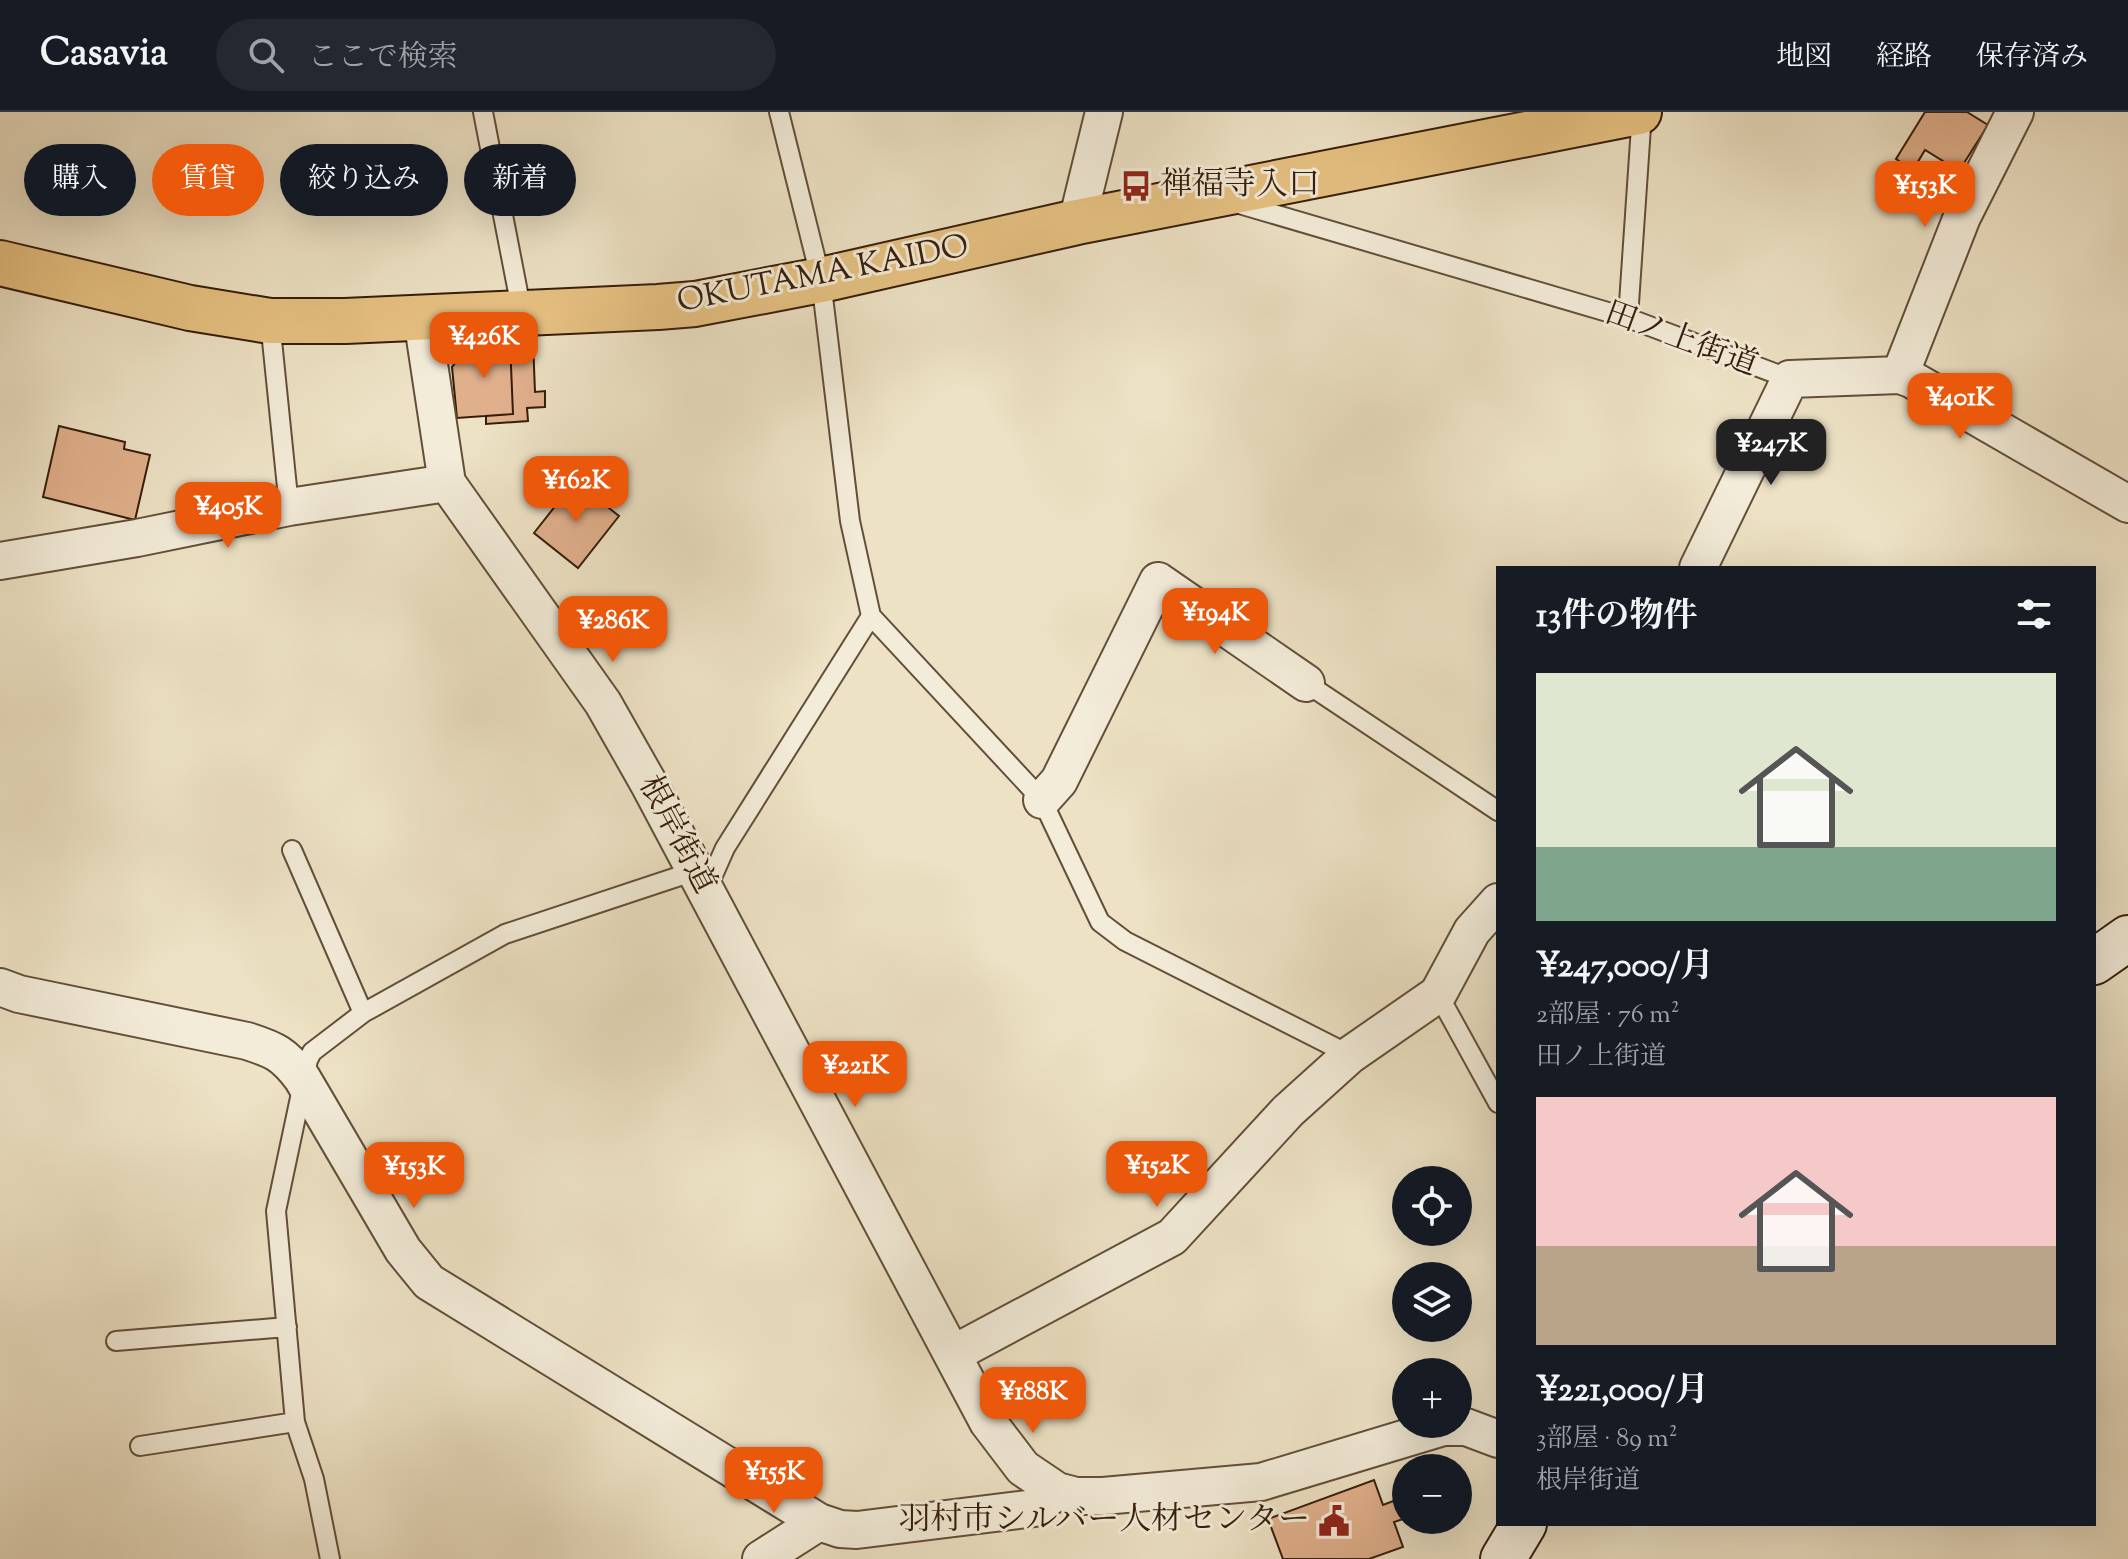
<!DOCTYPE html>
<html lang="ja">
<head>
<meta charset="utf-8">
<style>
  body { margin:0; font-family:"Sorts Mill Goudy","Noto Serif JP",serif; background:#242831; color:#f1f3f6; height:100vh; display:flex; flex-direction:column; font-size:30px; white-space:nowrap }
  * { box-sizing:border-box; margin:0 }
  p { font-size:26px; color:#9ea1a6 }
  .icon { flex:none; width:44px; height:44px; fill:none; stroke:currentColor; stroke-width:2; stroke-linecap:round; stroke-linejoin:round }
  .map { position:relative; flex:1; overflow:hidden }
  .details { position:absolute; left:1496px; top:454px; width:600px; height:960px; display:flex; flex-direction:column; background:#171b24; border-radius:0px; box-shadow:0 8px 32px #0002 }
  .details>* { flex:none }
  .hud { position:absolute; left:24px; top:32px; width:760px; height:72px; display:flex; gap:16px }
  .tools { position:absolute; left:1392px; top:1054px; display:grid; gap:16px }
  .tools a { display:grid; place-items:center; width:80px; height:80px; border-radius:50%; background:#171b24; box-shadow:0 8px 32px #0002; font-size:40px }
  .price { position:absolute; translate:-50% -68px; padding:0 18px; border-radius:16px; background:#ea580c; color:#fff; font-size:26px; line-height:52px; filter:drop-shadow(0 2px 4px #0008) }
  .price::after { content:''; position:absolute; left:50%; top:48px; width:24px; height:18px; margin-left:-12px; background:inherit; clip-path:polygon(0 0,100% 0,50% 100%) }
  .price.current { background:#222; color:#fff }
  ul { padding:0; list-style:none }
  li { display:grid; align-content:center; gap:16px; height:424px; padding:0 40px }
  li span { display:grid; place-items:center; height:248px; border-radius:0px; color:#555 }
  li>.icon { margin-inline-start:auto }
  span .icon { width:144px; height:144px; fill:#fffc; stroke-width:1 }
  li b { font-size:34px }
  h2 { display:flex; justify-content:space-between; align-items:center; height:96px; padding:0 40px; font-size:34px }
  .pill { padding:0 28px; border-radius:36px; background:#171b24; box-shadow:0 8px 32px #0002; font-size:28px; line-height:72px }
  .pill.current { background:#ea580c; color:#fff }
  header { display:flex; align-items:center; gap:48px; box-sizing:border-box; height:112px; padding:0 40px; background:#171b24; border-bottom:2px solid #363941 }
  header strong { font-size:38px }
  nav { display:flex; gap:44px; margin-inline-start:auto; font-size:28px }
  .search { width:560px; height:72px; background:#242831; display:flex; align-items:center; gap:20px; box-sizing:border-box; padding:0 28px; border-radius:44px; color:#9ea1a6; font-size:30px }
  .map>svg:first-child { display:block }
  .building { fill:#e0b08c; stroke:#351c0a; stroke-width:2 }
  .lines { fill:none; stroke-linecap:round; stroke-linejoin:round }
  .lane-casing { stroke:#634e39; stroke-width:22 }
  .street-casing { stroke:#634e39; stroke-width:40 }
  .secondary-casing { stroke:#351c0a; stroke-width:48 }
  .primary-casing { stroke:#351c0a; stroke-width:48 }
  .lane { stroke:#f3ecd9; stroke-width:18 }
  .street { stroke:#f3ecd9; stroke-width:36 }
  .secondary { stroke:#f3ecd9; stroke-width:44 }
  .primary { stroke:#e6c182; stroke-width:44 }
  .labels { text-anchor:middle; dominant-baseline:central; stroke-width:6; stroke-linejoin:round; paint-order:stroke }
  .poi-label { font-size:32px; fill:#351c0a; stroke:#f3ecd9; text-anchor:start }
  .street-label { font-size:32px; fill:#351c0a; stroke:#f3ecd9 }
</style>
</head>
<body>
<header>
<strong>Casavia</strong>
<div class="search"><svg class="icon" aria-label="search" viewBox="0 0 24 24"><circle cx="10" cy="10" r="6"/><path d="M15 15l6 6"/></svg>ここで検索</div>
<nav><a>地図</a><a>経路</a><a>保存済み</a></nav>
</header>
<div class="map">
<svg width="2128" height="1447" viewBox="0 0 2128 1447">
  <rect width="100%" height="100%" fill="#ede2c5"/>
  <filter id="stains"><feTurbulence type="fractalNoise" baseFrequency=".0025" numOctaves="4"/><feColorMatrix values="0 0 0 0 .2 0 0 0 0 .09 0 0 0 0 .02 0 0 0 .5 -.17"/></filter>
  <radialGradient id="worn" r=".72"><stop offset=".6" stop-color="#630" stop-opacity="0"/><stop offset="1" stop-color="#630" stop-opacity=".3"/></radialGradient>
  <!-- building -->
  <path class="building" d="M 1925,0 L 1967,0 L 1988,13 L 1959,59 L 1925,38 L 1913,58 L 1896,47 Z
    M 503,227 L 503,231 L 510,230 L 513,302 L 457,306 L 452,255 L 456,250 L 454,249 L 467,233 L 470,236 L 477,232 L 477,228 Z
    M 533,229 L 535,280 L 545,279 L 545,295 L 527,296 L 528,309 L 486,312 L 486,304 L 513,302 L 510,230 Z
    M 59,314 L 125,330 L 124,337 L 150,343 L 135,408 L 43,385 Z
    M 575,369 L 619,404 L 578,456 L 534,421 Z
    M 1374,1368 L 1383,1393 L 1401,1386 L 1406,1406 L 1394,1410 L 1403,1435 L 1369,1447 L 1283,1447 L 1268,1407 Z"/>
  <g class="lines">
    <defs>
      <path id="lane" d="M 483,0 L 522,201
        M 779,0 L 821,168 L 850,409 L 871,504
        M 1236,91 L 1628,206 L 1790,267
        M 1628,206 L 1642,0
        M 270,209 L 289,395
        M 1306,571 L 1498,699
        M 292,738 L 363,901
        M 706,779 L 725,736 L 871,504 L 1042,688 L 1100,810 L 1125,829 L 1350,943
        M 1438,882 L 1498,991
        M 116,1229 L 287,1215
        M 140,1334 L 295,1310
        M 330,1447 L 314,1367 L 295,1310 L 276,1099 L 308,948 L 312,940 L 363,901 L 505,822 L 695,759"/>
      <path id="street" d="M 1077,110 L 1104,0
        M 422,206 L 447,371 L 603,591 L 649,672 L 988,1310 L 1023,1356 L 1057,1379 L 1076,1384 L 1103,1384 L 1261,1370 L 1443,1315 L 1466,1315 L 1498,1327
        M 1900,263 L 1962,105 L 2015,0
        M 0,449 L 137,426 L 289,395 L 447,371
        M 1698,456 L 1790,267 L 1900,263 L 1911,267 L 2128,392
        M 1042,688 L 1059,669 L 1158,469 L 1306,571
        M 0,875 L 19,882 L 247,929 C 275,938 284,942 302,966 L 403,1138 L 429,1170 L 819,1410 L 840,1417 L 857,1418 L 1035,1396 L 1057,1379
        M 953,1242 L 1172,1125 L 1288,999 L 1350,943 L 1438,882 L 1472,819 L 1498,790
        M 761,1447 L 819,1410"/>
      <path id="secondary" d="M 2094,850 L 2128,826
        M 1503,1447 L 1524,1412"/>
      <path id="primary" d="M 0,151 L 190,196 L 270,209 L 345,209 L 658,195 L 695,192 L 821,168 L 1077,110 L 1639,0"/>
    </defs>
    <!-- lane casing -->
    <use href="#lane" class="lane-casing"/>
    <!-- street casing -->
    <use href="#street" class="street-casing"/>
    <!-- secondary casing -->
    <use href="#secondary" class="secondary-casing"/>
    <!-- primary casing -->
    <use href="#primary" class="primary-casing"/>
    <!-- lane -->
    <use href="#lane" class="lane"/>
    <!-- street -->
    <use href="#street" class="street"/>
    <!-- secondary -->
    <use href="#secondary" class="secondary"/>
    <!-- primary -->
    <use href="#primary" class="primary"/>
  </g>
  <!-- icons -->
  <defs>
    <symbol id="bus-bare" viewBox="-9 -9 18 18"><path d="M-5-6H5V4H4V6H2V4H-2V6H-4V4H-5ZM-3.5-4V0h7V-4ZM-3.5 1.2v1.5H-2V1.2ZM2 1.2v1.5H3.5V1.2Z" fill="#8f2418" stroke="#f3ecd9" stroke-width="2.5" paint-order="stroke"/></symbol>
    <symbol id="civic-bare" viewBox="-9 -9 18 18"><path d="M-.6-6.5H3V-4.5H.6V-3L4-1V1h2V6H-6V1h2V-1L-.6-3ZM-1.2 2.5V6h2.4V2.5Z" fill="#8f2418" stroke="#f3ecd9" stroke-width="2.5" paint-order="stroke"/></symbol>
  </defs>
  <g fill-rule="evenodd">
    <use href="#bus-bare" x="1114" y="52" width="44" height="44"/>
    <use href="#civic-bare" x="1312" y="1387" width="44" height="44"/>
  </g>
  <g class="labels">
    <!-- poi labels -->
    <g class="poi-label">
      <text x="1160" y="74">禅福寺入口</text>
      <text x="1310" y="1409" text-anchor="end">羽村市シルバー人材センター</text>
    </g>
    <!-- street labels -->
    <g class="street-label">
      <text transform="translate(823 163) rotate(-11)">OKUTAMA KAIDO</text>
      <text transform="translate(1681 228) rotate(20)">田ノ上街道</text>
      <text transform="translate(676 723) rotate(62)">根岸街道</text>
    </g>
  </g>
  <rect width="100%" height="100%" filter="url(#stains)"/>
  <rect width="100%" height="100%" fill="url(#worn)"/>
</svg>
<div class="tools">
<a><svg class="icon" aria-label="locate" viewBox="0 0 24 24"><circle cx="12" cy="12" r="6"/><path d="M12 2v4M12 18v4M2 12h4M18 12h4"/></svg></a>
<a><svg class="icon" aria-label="layers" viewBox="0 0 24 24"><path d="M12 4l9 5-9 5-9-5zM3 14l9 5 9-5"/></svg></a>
<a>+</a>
<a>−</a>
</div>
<b class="price" style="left:1925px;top:117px">¥153K</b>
<b class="price" style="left:484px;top:268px">¥426K</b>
<b class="price" style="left:1960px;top:329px">¥401K</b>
<b class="price current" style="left:1771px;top:375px">¥247K</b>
<b class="price" style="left:576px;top:412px">¥162K</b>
<b class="price" style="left:228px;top:438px">¥405K</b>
<b class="price" style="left:1215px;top:544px">¥194K</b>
<b class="price" style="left:613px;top:552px">¥286K</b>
<b class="price" style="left:855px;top:997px">¥221K</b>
<b class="price" style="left:1157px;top:1097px">¥152K</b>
<b class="price" style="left:414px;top:1098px">¥153K</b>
<b class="price" style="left:1033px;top:1323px">¥188K</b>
<b class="price" style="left:774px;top:1403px">¥155K</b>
<div class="hud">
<a class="pill">購入</a>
<a class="pill current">賃貸</a>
<a class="pill">絞り込み</a>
<a class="pill">新着</a>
</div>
<section class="details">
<h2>13件の物件<svg class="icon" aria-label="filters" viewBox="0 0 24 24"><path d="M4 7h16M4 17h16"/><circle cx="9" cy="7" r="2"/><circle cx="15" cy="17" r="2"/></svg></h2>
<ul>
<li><span style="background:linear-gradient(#dfe7d0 70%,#7fa58c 0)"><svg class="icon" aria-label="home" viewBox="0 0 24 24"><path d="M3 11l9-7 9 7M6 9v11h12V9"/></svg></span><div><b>¥247,000/月</b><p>2部屋 · 76 m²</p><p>田ノ上街道</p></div></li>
<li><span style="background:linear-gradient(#f6c9c9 60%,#b9a48a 0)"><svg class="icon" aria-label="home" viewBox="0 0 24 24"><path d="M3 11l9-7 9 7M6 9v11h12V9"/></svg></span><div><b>¥221,000/月</b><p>3部屋 · 89 m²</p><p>根岸街道</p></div></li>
</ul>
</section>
</div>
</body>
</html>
